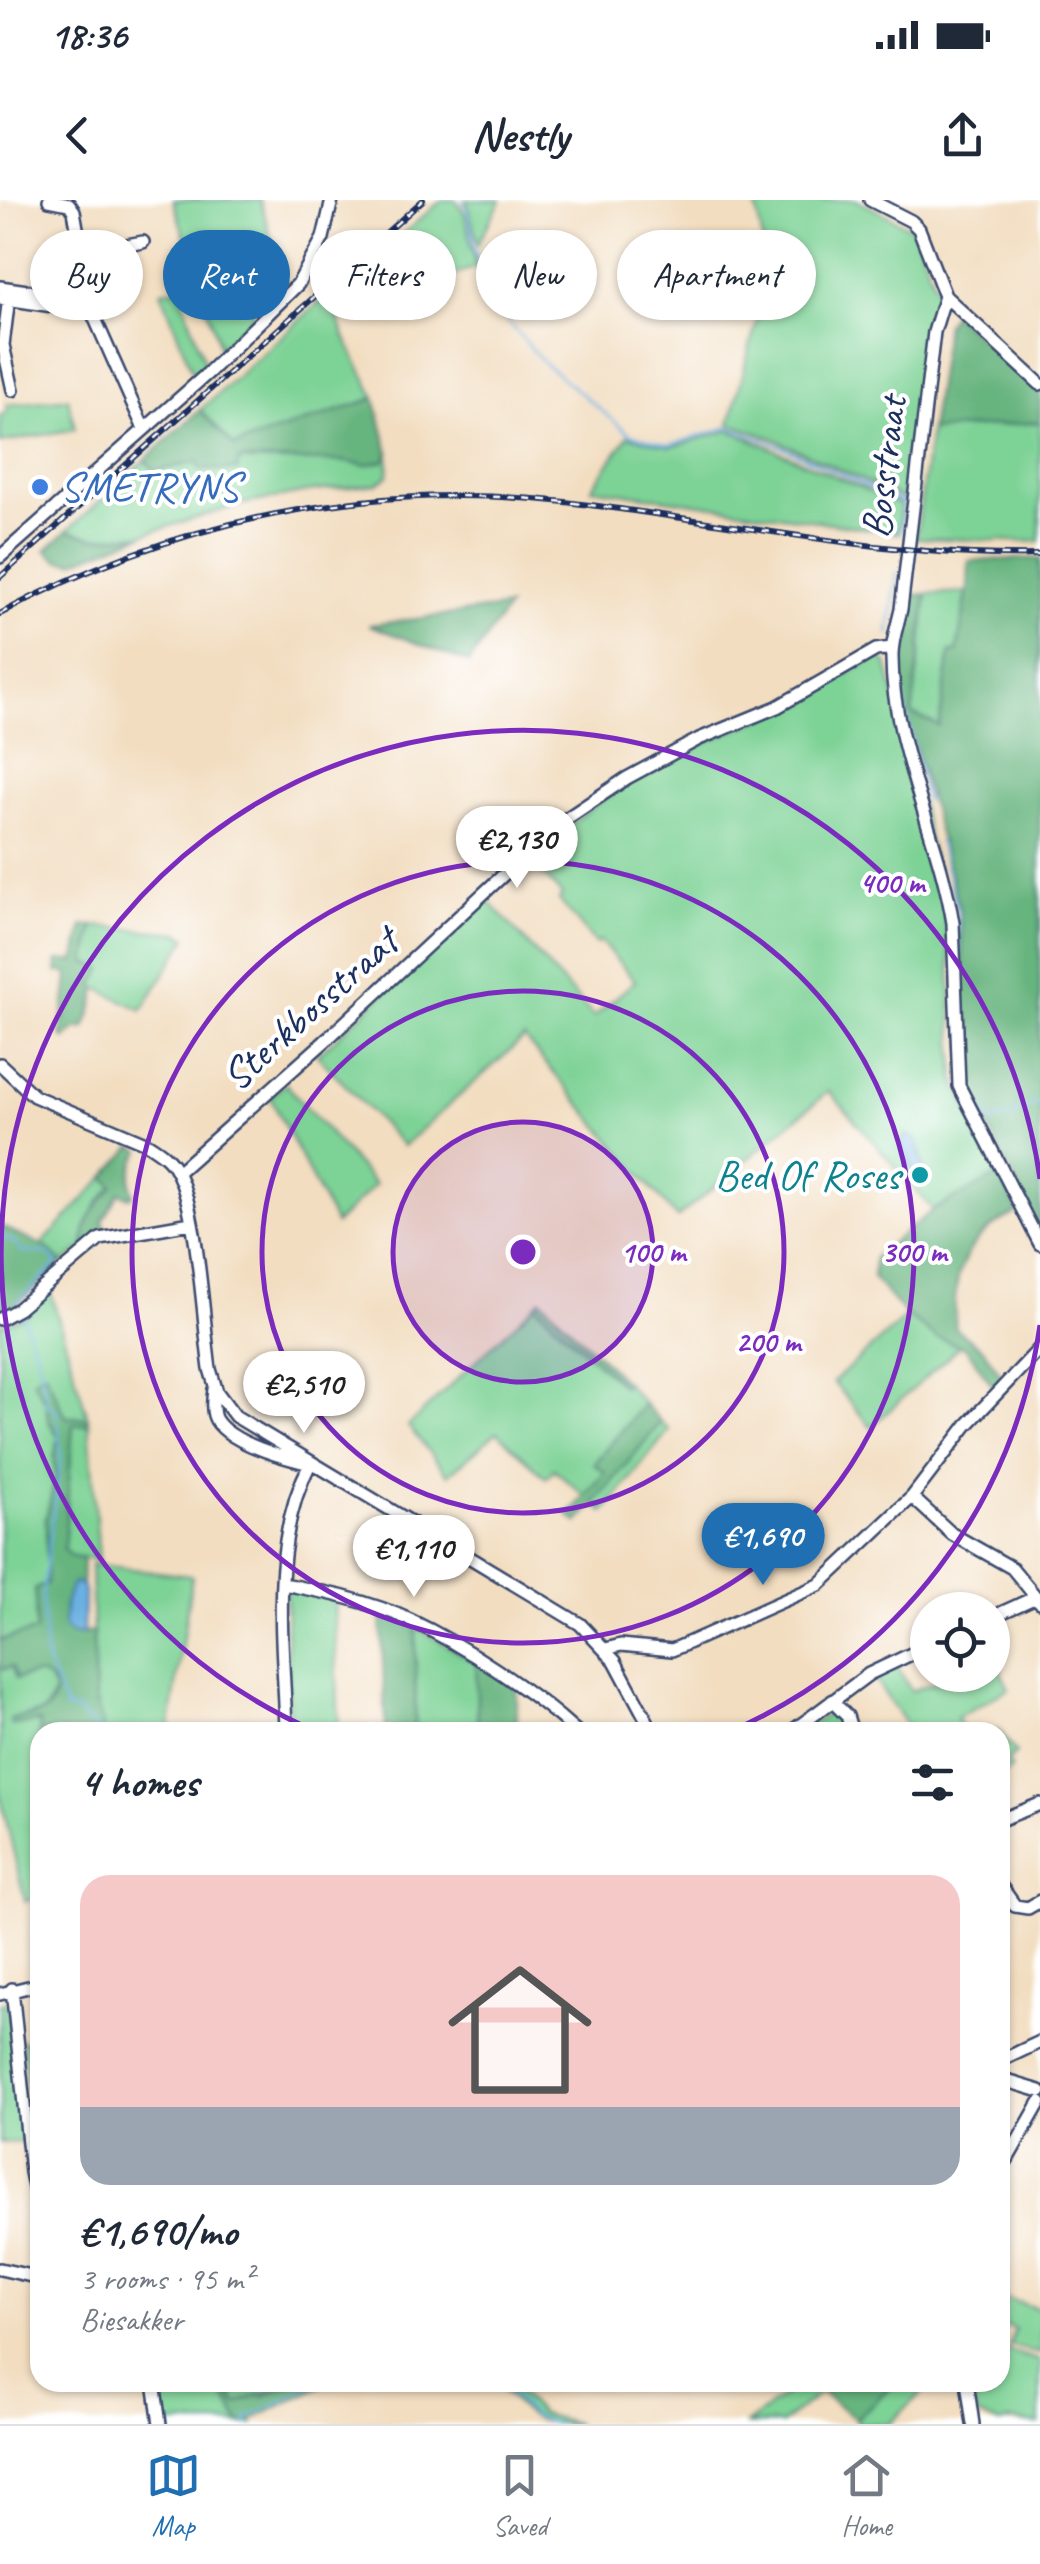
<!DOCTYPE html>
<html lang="en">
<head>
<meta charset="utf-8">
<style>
  body { margin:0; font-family:Caveat,sans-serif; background:#f2f2f3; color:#1f2937; height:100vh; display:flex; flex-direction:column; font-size:38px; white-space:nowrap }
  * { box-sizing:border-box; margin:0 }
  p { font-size:32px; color:#747a83 }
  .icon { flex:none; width:55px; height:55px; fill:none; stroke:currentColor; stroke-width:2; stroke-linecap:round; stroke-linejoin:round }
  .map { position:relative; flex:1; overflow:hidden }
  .sheet { position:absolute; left:30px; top:1522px; width:980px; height:670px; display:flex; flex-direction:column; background:#fff; border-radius:30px; box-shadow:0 2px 8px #0004 }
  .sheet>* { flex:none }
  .banner { position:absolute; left:30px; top:30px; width:980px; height:90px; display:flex; gap:20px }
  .tools { position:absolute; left:910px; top:1392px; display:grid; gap:20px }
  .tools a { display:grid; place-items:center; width:100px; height:100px; border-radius:50%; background:#fff; box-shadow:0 2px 8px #0004; font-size:50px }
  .price { position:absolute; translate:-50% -85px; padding:0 22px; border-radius:35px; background:#fff; color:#222; font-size:32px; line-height:65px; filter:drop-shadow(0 2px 5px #0008) }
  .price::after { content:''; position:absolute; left:50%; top:60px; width:30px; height:22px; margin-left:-15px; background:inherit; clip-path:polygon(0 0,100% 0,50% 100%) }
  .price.on { background:#1f6fb2; color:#fff }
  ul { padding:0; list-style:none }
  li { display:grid; align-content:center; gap:20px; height:530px; padding:0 50px }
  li+li { border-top:2px solid #e0e1e3 }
  li span { display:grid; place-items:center; height:310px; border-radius:30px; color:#555 }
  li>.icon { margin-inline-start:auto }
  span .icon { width:180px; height:180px; fill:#fffc; stroke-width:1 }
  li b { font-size:42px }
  h2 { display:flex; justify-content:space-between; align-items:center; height:120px; padding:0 50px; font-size:42px }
  .tag { padding:0 35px; border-radius:45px; background:#fff; box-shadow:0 2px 8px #0004; font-size:35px; line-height:90px }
  .tag.on { background:#1f6fb2; color:#fff }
  .status { display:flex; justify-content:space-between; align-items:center; height:70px; padding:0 50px; background:#fff; direction:ltr }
  .status svg { height:28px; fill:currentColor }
  header { display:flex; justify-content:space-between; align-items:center; height:130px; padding:0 50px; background:#fff; font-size:45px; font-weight:700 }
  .tab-bar { display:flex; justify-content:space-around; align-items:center; height:140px; border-top:2px solid #e0e1e3; background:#fff; font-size:28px; color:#747a83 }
  .tab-bar a { display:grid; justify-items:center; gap:5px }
  .tab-bar .on { color:#1f6fb2 }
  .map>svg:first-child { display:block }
  .green { fill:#7dd295; stroke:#4c807a; stroke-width:2.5 }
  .forest { fill:#66b47e; stroke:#40726e; stroke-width:2.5 }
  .water { fill:#6bb0e1; stroke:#4370a0; stroke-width:2.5 }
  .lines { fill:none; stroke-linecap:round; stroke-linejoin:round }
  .stream { stroke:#6bb0e1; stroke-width:2.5 }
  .minor-casing { stroke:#3b496d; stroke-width:16 }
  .minor { stroke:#fff; stroke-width:11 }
  .rail-casing { stroke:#1b2f5e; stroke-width:6 }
  .rail { stroke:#fff; stroke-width:2.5; stroke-dasharray:8; stroke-linecap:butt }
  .ring { fill:none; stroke:#7b2cbf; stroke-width:5 }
  .shop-dot { fill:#3f7fe0; stroke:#fff; stroke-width:4 }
  .culture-dot { fill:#0f9aa8; stroke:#fff; stroke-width:4 }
  .labels { text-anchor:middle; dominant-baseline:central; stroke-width:8; stroke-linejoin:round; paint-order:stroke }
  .street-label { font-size:42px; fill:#1b2f5e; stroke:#fff }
  .shop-label { font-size:42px; fill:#366cbe; stroke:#fff; text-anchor:start }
  .culture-label { font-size:42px; fill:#0d838f; stroke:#fff; text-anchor:end }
  .centre { fill:#7b2cbf; stroke:#fff; stroke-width:5 }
  .ring-label { font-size:30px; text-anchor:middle; font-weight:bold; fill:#7b2cbf; stroke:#fff; stroke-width:8; stroke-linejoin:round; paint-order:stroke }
</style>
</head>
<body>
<div class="status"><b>18:36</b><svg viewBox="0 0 49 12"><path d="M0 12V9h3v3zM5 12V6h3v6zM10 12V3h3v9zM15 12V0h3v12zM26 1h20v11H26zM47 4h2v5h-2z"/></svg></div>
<header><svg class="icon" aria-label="back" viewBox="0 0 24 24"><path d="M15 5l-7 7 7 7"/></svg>Nestly<svg class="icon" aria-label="share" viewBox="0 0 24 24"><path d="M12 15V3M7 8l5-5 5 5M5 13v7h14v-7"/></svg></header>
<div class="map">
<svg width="1040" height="2224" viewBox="0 0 1040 2224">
  <rect width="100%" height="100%" fill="#fff"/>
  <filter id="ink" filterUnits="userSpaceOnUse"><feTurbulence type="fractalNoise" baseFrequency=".01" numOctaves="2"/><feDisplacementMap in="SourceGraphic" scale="20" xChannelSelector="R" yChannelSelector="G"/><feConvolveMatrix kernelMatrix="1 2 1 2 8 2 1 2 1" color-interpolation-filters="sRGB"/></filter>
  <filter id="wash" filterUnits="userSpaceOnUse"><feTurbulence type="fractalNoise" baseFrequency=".0048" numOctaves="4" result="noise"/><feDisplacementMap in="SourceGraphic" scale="40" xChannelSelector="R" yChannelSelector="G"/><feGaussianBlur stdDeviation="2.25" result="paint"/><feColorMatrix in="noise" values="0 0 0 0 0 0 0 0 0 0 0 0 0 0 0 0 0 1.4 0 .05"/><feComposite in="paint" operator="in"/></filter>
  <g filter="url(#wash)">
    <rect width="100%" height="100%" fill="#f2ddc0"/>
    <!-- green -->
    <path class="green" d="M 173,0 L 260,0 L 279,65 L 242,76 L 254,117 L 220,148 Z
      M 442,0 L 456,0 L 465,14 L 476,67 L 344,114 L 338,101 L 343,86 Z
      M 466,0 L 501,0 L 478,44 Z
      M 755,0 L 857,0 L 910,27 L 915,34 L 937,91 L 938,101 L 928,135 L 905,300 L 774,239 L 730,224 L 767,81 L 767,64 Z
      M 179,88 L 205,164 L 194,176 L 161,91 Z
      M 335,88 C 332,126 361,165 375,198 L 234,246 L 200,210 Z
      M 68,198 L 75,229 L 0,243 L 0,215 L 6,214 L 7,205 Z
      M 1040,222 L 1040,342 L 916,338 L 930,231 Z
      M 730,230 L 901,305 L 898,333 L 592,288 L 628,236 L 671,247 Z
      M 389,253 L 388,276 L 376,284 L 307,292 L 243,304 L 144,334 L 95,338 L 67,331 L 145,260 L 155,271 L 199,262 L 200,269 L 236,270 L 238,260 L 341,261 L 365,265 L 384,261 Z
      M 967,392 L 957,452 L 950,453 L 939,527 L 912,514 L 927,394 Z
      M 879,457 L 887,463 L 943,700 L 950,756 L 955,881 L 1000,975 L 933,1010 L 829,891 L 677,1018 L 524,838 L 403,946 L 317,855 L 487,699 L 594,817 L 635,781 L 600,741 L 596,744 L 559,700 L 562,695 L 528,657 L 620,587 L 690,549 L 775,513 Z
      M 94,726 L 179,733 L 187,738 L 142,810 L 93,786 L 86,763 Z
      M 286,884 L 375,985 L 335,1024 L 270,897 Z
      M 105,977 L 113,985 C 99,1002 81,1023 85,1046 L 63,1063 L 41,1045 Z
      M 50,1090 L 88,1218 L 66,1217 L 45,1172 L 34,1183 L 46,1202 L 49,1221 L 59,1237 L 54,1258 L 56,1277 L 46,1319 L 47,1385 L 35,1389 L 36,1431 L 0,1440 L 0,1125 L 25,1116 Z
      M 535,1105 L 622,1186 L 626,1183 L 644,1204 L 594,1263 L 605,1273 L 585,1296 L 554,1269 L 546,1278 L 497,1232 L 448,1275 L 408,1226 Z
      M 907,1116 L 937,1138 L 960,1146 L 871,1227 L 833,1182 Z
      M 661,1222 L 669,1230 L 604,1312 L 594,1304 Z
      M 73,1224 L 89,1224 L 99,1360 L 70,1356 L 64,1349 Z
      M 91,1364 L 192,1376 L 169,1532 L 101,1532 L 103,1525 L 95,1500 Z
      M 286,1389 L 334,1396 L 339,1532 L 289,1532 Z
      M 413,1425 L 476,1463 L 478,1532 L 415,1532 L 416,1430 Z
      M 996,1460 L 1009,1489 L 956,1518 L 965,1532 L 911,1532 L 873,1477 L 897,1466 L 911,1491 L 956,1475 L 992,1475 L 993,1462 Z
      M 12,1467 L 16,1479 L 37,1474 L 47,1477 L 55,1493 L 44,1512 L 11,1519 L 12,1525 L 40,1521 L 37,1564 L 40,1585 L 40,1698 L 25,1701 L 0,1595 L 0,1470 Z
      M 833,1510 L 843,1518 L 849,1532 L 800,1532 Z
      M 998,1529 L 1016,1553 L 1007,1561 L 1012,1568 L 1000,1576 L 1000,1532 L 994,1532 Z
      M 0,1803 L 6,1803 L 8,1806 L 24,1942 L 0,1943 Z
      M 40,1839 L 40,1886 L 27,1887 L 23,1841 Z
      M 1000,2097 L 1040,2109 L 1040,2154 L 1009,2145 L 1015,2129 L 1000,2124 Z
      M 1000,2148 L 1040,2161 L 1040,2224 L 1010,2221 L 1001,2224 L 976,2215 L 972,2183 L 1000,2182 Z
      M 158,2183 L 217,2183 L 241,2224 L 164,2224 Z
      M 226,2183 L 291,2183 C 272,2192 254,2195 236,2204 Z
      M 497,2183 L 509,2183 L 541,2214 L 578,2224 C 530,2224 528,2217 497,2183 Z
      M 800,2183 L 832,2183 L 782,2224 L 747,2224 Z
      M 895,2183 L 932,2183 L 889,2224 L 859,2224 L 856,2219 Z"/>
    <!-- forest -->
    <path class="forest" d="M 953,113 L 1040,193 L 1040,222 L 930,231 L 946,123 Z
      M 375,198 L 389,253 L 384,261 L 365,265 L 341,261 L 239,260 L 237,270 L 199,269 L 198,262 L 154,271 L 145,260 L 200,210 L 234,246 Z
      M 67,331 L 95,338 L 144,334 L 74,362 L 57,360 L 46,350 Z
      M 1040,358 L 1040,1029 L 969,890 L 963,842 L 963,765 L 959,708 L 901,495 L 899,465 L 909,396 L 927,394 L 912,514 L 939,526 L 950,452 L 957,452 L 968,387 L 969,361 Z
      M 508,407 L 469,463 L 369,425 Z
      M 83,725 L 94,726 L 86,762 L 103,769 L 93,786 L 97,788 C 95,801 90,817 85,828 L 75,829 L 65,839 L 61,835 L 68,777 L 65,772 L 57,772 L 58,761 L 75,761 Z
      M 133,946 L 141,951 C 132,965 127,979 133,994 L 130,997 L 119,993 L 103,1020 L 107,1033 L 85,1046 C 81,1022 99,1002 113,986 L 105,977 Z
      M 1000,975 L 1018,1013 C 966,1033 950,1076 956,1129 L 984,1150 L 1004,1179 L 995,1189 L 966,1148 L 937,1138 L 907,1116 L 873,1078 L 874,1057 L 933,1010 Z
      M 0,1026 L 46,1047 L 63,1063 L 13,1108 L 0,1115 Z
      M 541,1099 L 626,1183 L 623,1186 L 535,1105 Z
      M 45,1172 L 66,1217 L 88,1218 L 89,1224 L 73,1225 L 64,1349 L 70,1356 L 83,1359 L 82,1385 L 75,1382 L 65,1405 L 64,1426 L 72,1434 L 93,1432 L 95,1500 L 103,1525 L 101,1532 L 40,1532 L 40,1585 L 37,1564 L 40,1522 L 12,1525 L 10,1519 C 20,1517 34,1517 43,1512 C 58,1505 59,1478 40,1475 C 32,1474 23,1477 16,1479 L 12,1467 L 0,1470 L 0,1440 L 36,1431 L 35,1389 L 47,1384 L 46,1319 L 56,1277 L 54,1258 L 59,1237 L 49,1221 L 46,1202 L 34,1182 L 35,1177 Z
      M 644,1204 L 661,1222 L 578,1323 L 568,1315 L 605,1273 L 594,1264 Z
      M 381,1413 L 413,1425 L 416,1430 L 415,1532 L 386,1532 Z
      M 476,1463 L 517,1488 L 517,1532 L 478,1532 Z
      M 217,2183 L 226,2183 L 236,2204 L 259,2194 L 264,2196 L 291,2183 L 327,2183 L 252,2220 L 254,2224 L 241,2224 Z
      M 832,2183 L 832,2182 L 895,2183 L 856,2219 L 821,2193 Z"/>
    <!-- water -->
    <path class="water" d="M 905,935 L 916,939 L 923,966 L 921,979 L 913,971 L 901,946 Z
      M 75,1382 L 82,1385 L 84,1391 L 83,1434 L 72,1434 L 64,1427 C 64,1411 65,1395 75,1382 Z"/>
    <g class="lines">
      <!-- stream -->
      <path class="stream" d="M 462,0 L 468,13 L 480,74 L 497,109 L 544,163 L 630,234 L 669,245 L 729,227 L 785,248 L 903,303 L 900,333
        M 889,434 L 897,372
        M 898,459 L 900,437
        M 899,482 L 926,601
        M 939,642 L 958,712 L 961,796
        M 973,897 L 992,922 L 1009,917 L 1040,902
        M 0,1036 L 13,1041 L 21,1052 L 47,1053 L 58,1063 L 16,1103
        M 21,1111 L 42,1171 L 47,1205 L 57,1211 L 61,1257 L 42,1396 L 46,1459 L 66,1509 L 80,1511 L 85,1520 L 97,1527 L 97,1532
        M 499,2182 L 533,2216 L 555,2224
        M 249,2224 L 246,2219 L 321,2182"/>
    </g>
  </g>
  <g filter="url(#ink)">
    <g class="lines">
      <defs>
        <path id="minor" d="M 49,0 L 69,4 L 74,11 L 92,112 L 144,229
          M 870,0 L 911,21 L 919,29 L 945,96 L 1040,184
          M 82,53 L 143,42
          M 0,87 L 89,100
          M 10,89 L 3,145 L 13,190
          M 945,96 L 934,132 L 901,409 C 898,424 892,439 892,455 C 891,543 939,636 953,723 L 959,886 L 1040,1044
          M 0,98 L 92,112
          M 0,357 L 208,173 L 298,84 L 323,38 L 332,0
          M 0,864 L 34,896 L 148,944 C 159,951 170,958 176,970 C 198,1009 203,1120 210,1169 L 217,1192 L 235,1216 L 580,1424 L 615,1461 L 653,1532
          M 178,972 L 324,842 L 557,625 L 627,578 L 699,539 L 777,507 L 876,450 L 892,448
          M 0,1119 L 18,1109 L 100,1039 L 191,1023
          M 214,1189 C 213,1198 211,1212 216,1220 C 230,1243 285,1258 310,1264 C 268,1344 284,1445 286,1532
          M 912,1297 L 952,1334 L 1012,1368 L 1040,1402
          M 283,1384 C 326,1392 369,1401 410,1420 C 465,1446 532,1491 577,1532
          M 992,1417 L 1036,1397
          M 606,1449 L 621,1445 L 672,1450 L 819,1385 L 912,1297 L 967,1225 L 1040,1148
          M 832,1501 L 847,1516 L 852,1532
          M 791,1532 L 869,1474 L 928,1446
          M 1000,1620 L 1040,1604
          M 1000,1685 L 1015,1706 L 1028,1708 L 1040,1701
          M 12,1789 L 31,1972 L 40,2018
          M 0,1794 L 40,1784
          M 1000,1861 L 1040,1842
          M 1000,1879 L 1040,1891
          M 1000,1972 L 1040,1902
          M 0,2069 L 40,2078
          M 154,2182 L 160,2224
          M 967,2182 L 973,2224"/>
      </defs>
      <!-- minor casing -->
      <use href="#minor" class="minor-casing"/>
      <!-- minor -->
      <use href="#minor" class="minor"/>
      <defs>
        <path id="rail" d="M 0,377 L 423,0
          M 0,414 C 173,320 369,280 565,302 C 724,320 879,358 1040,355"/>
      </defs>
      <!-- rail casing -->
      <use href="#rail" class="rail-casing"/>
      <!-- rail -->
      <use href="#rail" class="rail"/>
    </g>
  </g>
  <!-- distance rings -->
  <circle cx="523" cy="1052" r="130" fill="#7b2cbf" fill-opacity=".12"/>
  <g class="ring">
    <circle cx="523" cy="1052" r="130"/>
    <circle cx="523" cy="1052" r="261"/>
    <circle cx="523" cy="1052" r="391"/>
    <path d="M1040 1125A522 522 0 0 1 731 1531M315 1531A522 522 0 1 1 1040 979"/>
  </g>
  <!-- markers -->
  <circle class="shop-dot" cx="40" cy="287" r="10"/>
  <circle class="culture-dot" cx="920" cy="975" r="10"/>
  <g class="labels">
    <!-- street labels -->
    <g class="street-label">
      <text transform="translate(884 267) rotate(-83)">Bosstraat</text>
      <text transform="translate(310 809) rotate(-42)">Sterkbosstraat</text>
    </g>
    <!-- shop labels -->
    <g class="shop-label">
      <text x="60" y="287">SMETRYNS</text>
    </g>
    <!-- culture labels -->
    <g class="culture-label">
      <text x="900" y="975">Bed Of Roses</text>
    </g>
  </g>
  <circle cx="523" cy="1052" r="15" class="centre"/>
  <g class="ring-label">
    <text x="892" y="693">400 m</text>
    <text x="653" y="1062">100 m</text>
    <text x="914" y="1062">300 m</text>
    <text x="768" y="1152">200 m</text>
  </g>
</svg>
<div class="tools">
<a><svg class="icon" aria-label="locate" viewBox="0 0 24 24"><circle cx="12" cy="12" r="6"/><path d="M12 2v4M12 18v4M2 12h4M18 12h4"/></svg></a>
</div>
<b class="price" style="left:517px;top:691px">€2,130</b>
<b class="price" style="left:304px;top:1236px">€2,510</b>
<b class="price on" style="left:763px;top:1388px">€1,690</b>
<b class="price" style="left:414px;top:1400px">€1,110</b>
<div class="banner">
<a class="tag">Buy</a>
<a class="tag on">Rent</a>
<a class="tag">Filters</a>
<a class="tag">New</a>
<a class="tag">Apartment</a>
</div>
<section class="sheet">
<h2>4 homes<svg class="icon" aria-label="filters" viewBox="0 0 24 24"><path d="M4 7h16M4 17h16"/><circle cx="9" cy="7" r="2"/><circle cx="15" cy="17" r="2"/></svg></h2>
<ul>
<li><span style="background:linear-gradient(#f6c9c9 75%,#9aa5b1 0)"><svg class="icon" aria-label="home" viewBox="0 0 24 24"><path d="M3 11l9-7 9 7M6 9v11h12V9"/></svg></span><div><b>€1,690/mo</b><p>3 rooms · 95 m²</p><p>Biesakker</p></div></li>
</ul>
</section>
</div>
<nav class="tab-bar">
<a class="on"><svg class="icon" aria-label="map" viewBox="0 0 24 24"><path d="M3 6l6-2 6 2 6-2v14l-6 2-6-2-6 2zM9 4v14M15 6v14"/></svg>Map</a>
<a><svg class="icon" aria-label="saved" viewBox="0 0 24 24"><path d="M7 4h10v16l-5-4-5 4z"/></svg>Saved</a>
<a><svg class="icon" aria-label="home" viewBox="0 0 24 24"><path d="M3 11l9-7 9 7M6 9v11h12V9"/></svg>Home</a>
</nav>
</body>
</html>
